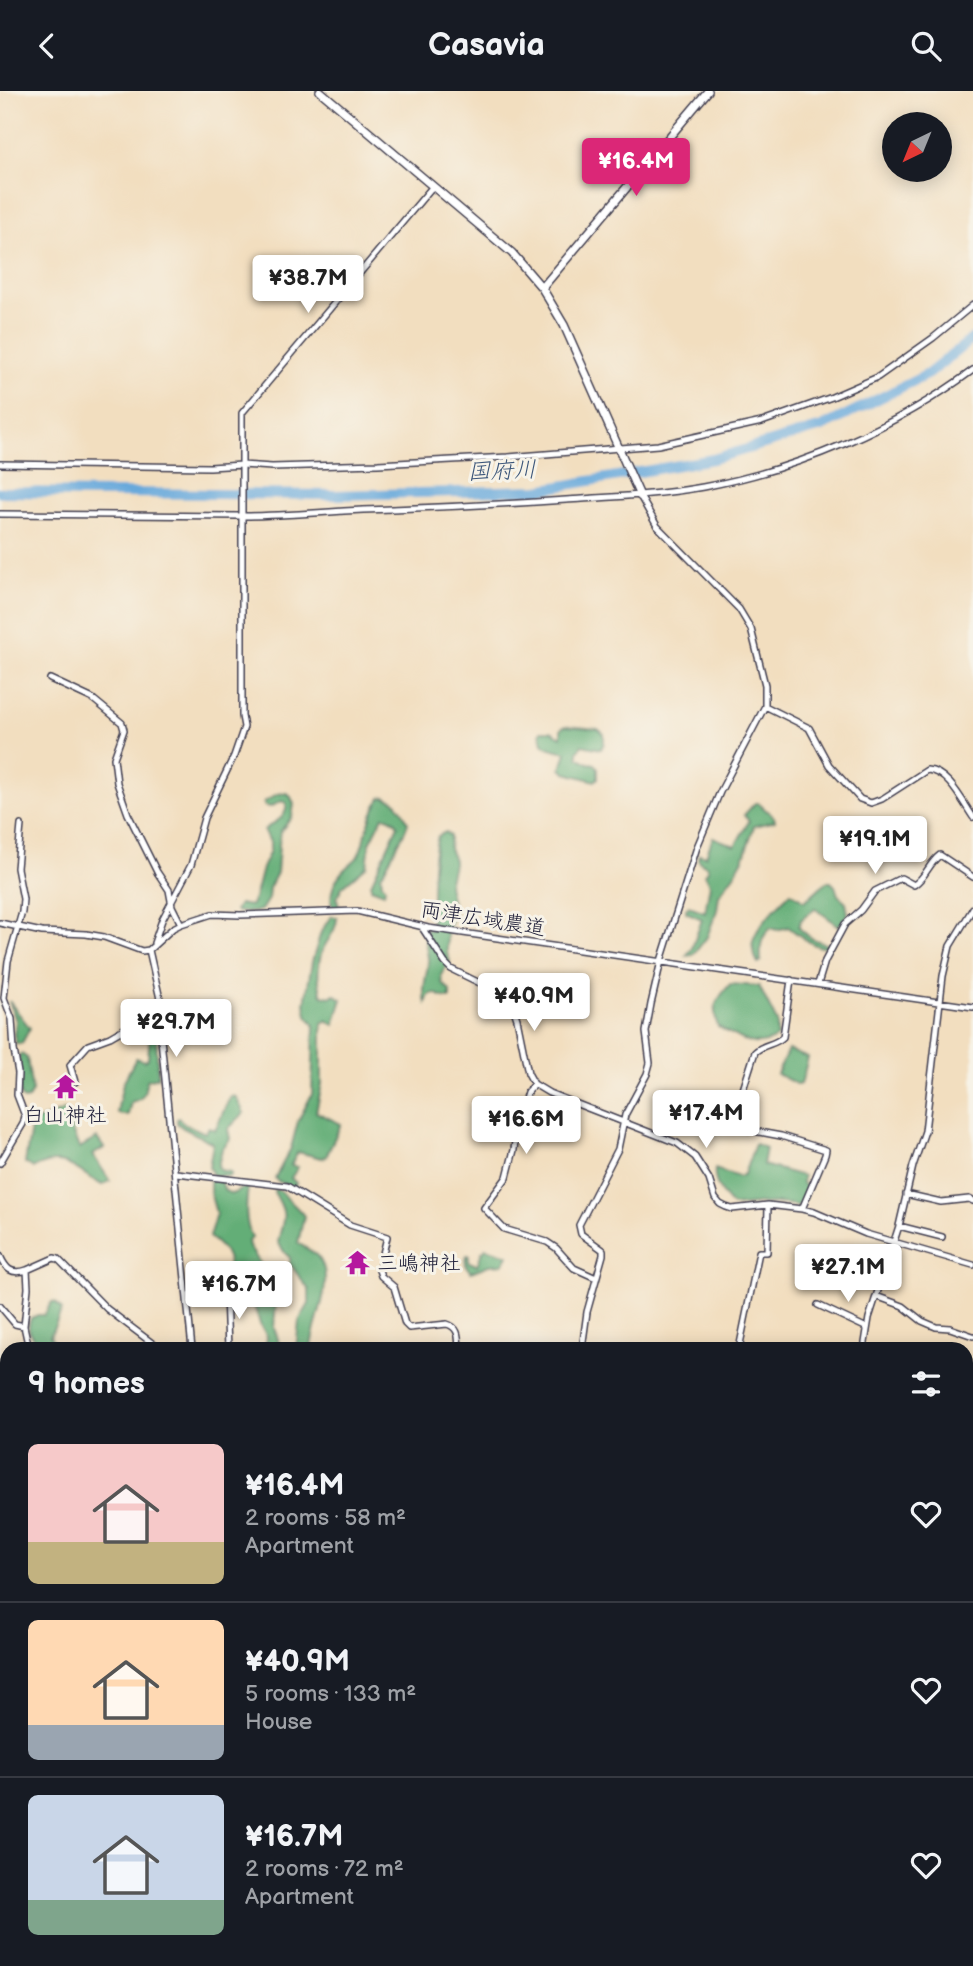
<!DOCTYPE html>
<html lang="en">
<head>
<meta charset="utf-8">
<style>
  body { margin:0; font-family:"Balsamiq Sans","Klee One",sans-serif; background:#242831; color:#f1f3f6; height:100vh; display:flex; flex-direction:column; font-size:26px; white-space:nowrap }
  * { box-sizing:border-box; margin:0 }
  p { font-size:23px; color:#9ea1a6 }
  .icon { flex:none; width:38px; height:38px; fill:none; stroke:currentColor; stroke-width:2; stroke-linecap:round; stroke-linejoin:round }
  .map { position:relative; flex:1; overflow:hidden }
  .sheet { position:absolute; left:0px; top:1251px; width:973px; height:625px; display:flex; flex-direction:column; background:#171b24; border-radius:21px 21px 0 0; box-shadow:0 4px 18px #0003 }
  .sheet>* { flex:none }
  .needle { width:46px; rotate:223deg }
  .fabs { position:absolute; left:882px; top:21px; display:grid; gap:14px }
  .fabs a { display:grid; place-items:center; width:70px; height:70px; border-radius:50%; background:#171b24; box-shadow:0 4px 18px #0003; font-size:35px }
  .price { position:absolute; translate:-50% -60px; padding:0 16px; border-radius:7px; background:#fff; color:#222; font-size:23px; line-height:46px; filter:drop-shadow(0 2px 4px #0008) }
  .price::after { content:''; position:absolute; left:50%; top:42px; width:21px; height:16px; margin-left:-10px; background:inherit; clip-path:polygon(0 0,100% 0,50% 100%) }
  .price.active { background:#db2777; color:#fff }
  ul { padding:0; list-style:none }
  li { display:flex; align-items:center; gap:21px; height:175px; padding:0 28px }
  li+li { border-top:2px solid #363941 }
  li span { display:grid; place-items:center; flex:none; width:196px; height:140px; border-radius:10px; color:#555 }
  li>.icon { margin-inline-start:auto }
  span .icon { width:84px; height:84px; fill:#fffc; stroke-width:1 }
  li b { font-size:30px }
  h2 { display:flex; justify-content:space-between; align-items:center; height:84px; padding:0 28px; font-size:30px }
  header { display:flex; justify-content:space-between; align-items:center; height:91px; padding:0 28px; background:#171b24; font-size:32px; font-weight:700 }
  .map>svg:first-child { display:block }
  .forest { fill:#63ae77; stroke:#426859; stroke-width:2 }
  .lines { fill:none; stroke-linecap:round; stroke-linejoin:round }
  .river { stroke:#67a9db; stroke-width:10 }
  .minor-casing { stroke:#413e4f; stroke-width:8 }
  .tertiary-casing { stroke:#413e4f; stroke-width:10 }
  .trunk-casing { stroke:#413e4f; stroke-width:11 }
  .minor { stroke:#fff; stroke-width:5 }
  .tertiary { stroke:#fff; stroke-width:7 }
  .trunk { stroke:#fff; stroke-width:9 }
  .labels { text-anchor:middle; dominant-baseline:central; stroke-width:6; stroke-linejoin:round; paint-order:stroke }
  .street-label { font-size:21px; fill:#22223b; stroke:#f7f3e8 }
  .poi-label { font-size:21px; fill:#22223b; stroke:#f7f3e8 }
  .water-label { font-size:23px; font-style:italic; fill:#3e587b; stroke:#f7f3e8 }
</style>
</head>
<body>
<header><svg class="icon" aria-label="back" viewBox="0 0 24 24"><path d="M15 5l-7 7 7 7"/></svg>Casavia<svg class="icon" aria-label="search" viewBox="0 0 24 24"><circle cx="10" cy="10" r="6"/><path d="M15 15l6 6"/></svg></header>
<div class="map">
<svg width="973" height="1875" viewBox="0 0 973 1875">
  <rect width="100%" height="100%" fill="#f7f3e8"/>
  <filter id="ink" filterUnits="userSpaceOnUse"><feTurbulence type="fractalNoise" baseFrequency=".0143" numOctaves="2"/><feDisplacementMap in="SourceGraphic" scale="14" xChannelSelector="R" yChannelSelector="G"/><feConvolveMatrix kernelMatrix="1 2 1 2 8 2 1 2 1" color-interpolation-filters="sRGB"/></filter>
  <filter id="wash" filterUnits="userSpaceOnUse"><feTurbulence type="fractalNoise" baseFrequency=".00686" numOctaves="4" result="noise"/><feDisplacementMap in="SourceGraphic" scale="28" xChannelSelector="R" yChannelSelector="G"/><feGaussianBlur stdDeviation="1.57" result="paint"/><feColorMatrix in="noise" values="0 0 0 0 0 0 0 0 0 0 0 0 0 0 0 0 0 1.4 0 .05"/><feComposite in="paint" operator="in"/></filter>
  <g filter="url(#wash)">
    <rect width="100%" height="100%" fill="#f2debf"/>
    <!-- forest -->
    <path class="forest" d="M 565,635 L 598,638 L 604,643 L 604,652 L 601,658 L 582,654 L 578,660 L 578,666 L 588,672 L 595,673 L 598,677 L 598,687 L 595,690 L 566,682 L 561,678 L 566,661 C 560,659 546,658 543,652 C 542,649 542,646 540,643 L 541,640 L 551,640 L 561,646 L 561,638 Z
      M 286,702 L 290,704 L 294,713 L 292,726 L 280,741 L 277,782 L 269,797 L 268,808 L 261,819 L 254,821 L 237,821 L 235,819 L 239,813 L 250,815 L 254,808 L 262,777 L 270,760 L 270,751 L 264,739 C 274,730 288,728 286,712 L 282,710 L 270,716 L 265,715 L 264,711 L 277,703 Z
      M 385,706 L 395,710 L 403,721 L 408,732 L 405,740 L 381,785 L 382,792 L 385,796 L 384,802 L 371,797 L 371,793 L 398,734 C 395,729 388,725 383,726 L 370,752 L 367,775 L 342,796 L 337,806 L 339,817 L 333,818 C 327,803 336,785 348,775 C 353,770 357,769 359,763 C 367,744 369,723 381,707 Z
      M 755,712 L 758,712 L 774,726 L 775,730 L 754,735 L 744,766 L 735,782 L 719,804 L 717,819 L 707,846 L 693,864 L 686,865 L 692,857 L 702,828 L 686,821 L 686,818 L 689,815 L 705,821 L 710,793 L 705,783 L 708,779 L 707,775 L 701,772 L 698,768 L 699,763 L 706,765 L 713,746 L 735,755 L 749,730 L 744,724 Z
      M 446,741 L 450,745 L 449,758 L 454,769 L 448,794 L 454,822 L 449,834 L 447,843 L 447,862 L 450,870 L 441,884 L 442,892 L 450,900 L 450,907 L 446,907 L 434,902 L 429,904 L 426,912 C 420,897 429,882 428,867 C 427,856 423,848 426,838 L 431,839 C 433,808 430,776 438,745 Z
      M 826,791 L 831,791 L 835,795 L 838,804 L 846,811 L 848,823 L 839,835 L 815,817 L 801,829 L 799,837 L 811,847 L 828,854 L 828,856 C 814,858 800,844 788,836 L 777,839 L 770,837 C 760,848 760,856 761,870 L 758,872 C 755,866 751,857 753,850 C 757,834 779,813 791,801 L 805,810 Z
      M 331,825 L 337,826 C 337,841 325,850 321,863 C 317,876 318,893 322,904 L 330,906 L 334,903 L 342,908 L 334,934 L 327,929 L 322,932 L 322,993 L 316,1021 L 341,1033 L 326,1066 L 321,1067 L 298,1061 L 291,1074 L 298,1076 L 291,1087 L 296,1092 L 294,1096 L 277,1090 L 275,1087 L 291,1057 L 298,1030 L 312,1003 L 314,933 L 307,924 L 305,912 L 312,871 L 321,841 Z
      M 730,893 L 759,895 L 777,931 L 777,946 C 754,961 739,946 718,936 C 711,913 716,911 730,893 Z
      M 9,910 L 30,937 L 22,952 L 18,953 L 16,952 L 14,943 L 16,930 Z
      M 154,938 L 156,940 L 158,986 L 147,989 C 143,1004 146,1007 131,1011 L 128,1024 L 121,1024 L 117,1021 L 123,992 L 136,967 L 145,970 L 148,968 L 150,941 Z
      M 788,959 L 808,967 L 801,993 L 798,994 L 777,983 Z
      M 22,963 L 27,967 L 32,1000 L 28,1008 L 23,1009 L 20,1004 L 19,964 Z
      M 232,1005 L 236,1006 L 244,1022 L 228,1038 L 230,1048 L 222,1058 L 218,1075 L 220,1079 L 230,1081 L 231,1083 L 229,1085 L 213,1084 L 209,1076 L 213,1052 L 183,1037 L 177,1032 L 177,1028 L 179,1027 L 183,1032 L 205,1042 L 209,1036 L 215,1039 L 229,1008 Z
      M 64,1019 L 79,1057 L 97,1047 L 104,1057 L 93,1064 L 110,1090 L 102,1094 C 76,1080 65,1061 34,1077 L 25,1072 L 32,1032 Z
      M 755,1053 L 766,1057 L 763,1074 L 803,1085 L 802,1092 L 807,1097 L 799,1115 C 777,1110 756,1113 733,1115 C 723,1106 713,1092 715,1078 L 739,1086 L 744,1083 Z
      M 210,1090 L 221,1090 L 225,1100 L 232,1103 C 238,1101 242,1096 248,1096 C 246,1114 244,1129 252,1147 L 248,1150 L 249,1156 L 262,1175 L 266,1196 L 276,1210 L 274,1237 L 278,1248 L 279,1257 L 268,1258 C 265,1252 267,1248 265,1242 C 264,1239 261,1237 260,1233 C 254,1209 251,1209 229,1197 C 228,1168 233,1165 209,1146 L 216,1122 L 210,1101 Z
      M 275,1098 L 281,1100 C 288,1110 297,1115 304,1125 L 298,1152 C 304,1156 312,1160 317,1165 C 338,1187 312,1233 311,1258 L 296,1258 L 299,1230 L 309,1213 L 309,1199 L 290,1173 L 290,1167 L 285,1162 L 278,1151 C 283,1126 289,1126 274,1101 Z
      M 486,1157 L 508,1164 L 503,1173 L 489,1174 L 471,1181 C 465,1176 464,1171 467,1164 L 469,1164 L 469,1171 L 477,1174 L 482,1161 Z
      M 52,1211 L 56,1212 L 62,1219 L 50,1245 L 55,1252 L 67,1258 C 49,1258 21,1250 31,1227 L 38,1224 L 44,1224 Z
      M 966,1274 L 973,1278 L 973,1305 L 966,1316 Z
      M 0,1330 L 7,1331 L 7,1408 L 0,1401 Z
      M 0,1426 C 8,1443 7,1453 7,1473 L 4,1471 L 0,1472 Z
      M 0,1770 L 4,1777 L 0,1785 L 7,1825 L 7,1869 L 195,1869 L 195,1875 L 0,1875 Z"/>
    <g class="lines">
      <!-- river -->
      <path class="river" d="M 0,401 L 335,404 L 539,399 L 713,368 L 822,336 L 928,283 L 973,247"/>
    </g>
  </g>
  <g filter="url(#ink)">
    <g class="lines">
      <defs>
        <path id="minor" d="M 0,373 L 210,376 L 242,374 L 272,376 L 378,373 L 508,366 L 658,354 L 762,331 L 832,306 L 878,286 L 933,247 L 973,214
          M 0,423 C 79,423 159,425 238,425 C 289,425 341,419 392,418 C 450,416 508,413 566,409 C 612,406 658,404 703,396 C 799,378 895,337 973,279
          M 50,588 L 93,608 L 122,632 L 124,639 L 114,667 L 117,692 L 128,723 L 157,781 L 169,799 L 172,815 L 181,833
          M 765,615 L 809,637 L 829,674 L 860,708 L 871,712 L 882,708 L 927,679 C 948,680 962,710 973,726
          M 0,832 L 42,841 L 86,843 L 104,846 L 142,860 L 149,859 L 173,837 L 181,833 L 212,823 L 240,824 L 357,820 L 428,837 L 973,916
          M 421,835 L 445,872 L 451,878 L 490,897 L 514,919 L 517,928 L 528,982 L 534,993 L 549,1002 L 677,1052 L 695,1066 L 709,1088 L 715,1107 L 720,1113 L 726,1116 L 732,1118 L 768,1114 L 802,1118 L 814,1121 L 866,1143 L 973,1174
          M 154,852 L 162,829 L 191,774 L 204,727 L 234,665 L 244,636 L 242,625 L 242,322 L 433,95
          M 149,859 L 162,917 L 161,948 L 192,1258
          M 791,889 L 783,946 C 775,954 763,953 755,961 L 740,1008 L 732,1036 L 781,1045 L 826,1059 L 825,1064 L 802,1118
          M 818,893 L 825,870 L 845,833 L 861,819 L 875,800 L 901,787 L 914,794 C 927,785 928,773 940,764 L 973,786
          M 75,991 L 70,974 L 88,954 L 110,946 L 143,927 L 161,926
          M 534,993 L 527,1001 L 517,1032 L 514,1059 L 507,1086 L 484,1117 L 504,1138 L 547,1151 L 556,1157 L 574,1177 L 596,1187
          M 0,1072 L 23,1033 L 25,1025 L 17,1004 L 18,982 L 14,959 L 12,928 L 4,907 L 8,870 L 22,821 L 23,808 L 17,777 L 21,734
          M 176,1082 L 287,1095 L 350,1134 L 387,1146 L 379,1179 L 381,1185 L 394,1196 L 405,1233 L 409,1237 L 447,1233 C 460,1237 458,1247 459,1258
          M 906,1103 L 941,1111 L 969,1108 L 973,1110
          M 899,1135 L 942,1146
          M 0,1165 C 6,1178 11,1184 27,1179
          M 226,1203 L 228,1258
          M 876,1205 L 903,1215 L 922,1230 L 936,1236 L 950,1237 L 973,1245
          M 818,1214 L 867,1237
          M 0,1215 L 15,1233 L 24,1235 L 29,1258
          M 24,1235 L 28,1197 L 27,1179 L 54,1167 L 58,1168 L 107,1218 L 160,1258
          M 582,1258 L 587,1221 L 603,1164 L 603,1159 L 581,1143 L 579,1134 L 618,1058 L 625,1024 L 647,983 L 650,972 L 646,941 L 651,913 L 661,870 L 697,756 L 720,701 L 765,615 L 765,594 L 751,538 L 739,518 L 657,435 L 640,405
          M 739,1258 L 759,1161 L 767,1161 L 768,1114
          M 864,1258 L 869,1227 L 899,1135 L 913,1075 L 925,1040 L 943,885 L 950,855 L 973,817
          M 966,1420 L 973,1392
          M 5,1503 L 7,1508
          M 0,1534 L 7,1531
          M 966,1536 L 973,1539
          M 966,1604 L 973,1607
          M 966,1660 L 973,1647
          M 966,1756 L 973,1761
          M 966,1854 L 973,1848
          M 781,1869 L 788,1875
          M 912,1869 L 919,1875
          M 338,1875 L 339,1869
          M 374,1875 L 376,1869
          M 934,1875 L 942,1869"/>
        <path id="tertiary" d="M 320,0 L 512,162 L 542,197 L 564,234 L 640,405
          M 542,197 L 708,0
          M 663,1875 L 668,1869"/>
        <path id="trunk" d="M 966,1450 L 973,1445
          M 0,1638 L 7,1637"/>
      </defs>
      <!-- minor casing -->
      <use href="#minor" class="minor-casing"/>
      <!-- tertiary casing -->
      <use href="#tertiary" class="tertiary-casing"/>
      <!-- trunk casing -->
      <use href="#trunk" class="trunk-casing"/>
      <!-- minor -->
      <use href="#minor" class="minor"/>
      <!-- tertiary -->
      <use href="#tertiary" class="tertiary"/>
      <!-- trunk -->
      <use href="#trunk" class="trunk"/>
    </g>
  </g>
  <!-- icons -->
  <defs>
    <symbol id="temple-bare" viewBox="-9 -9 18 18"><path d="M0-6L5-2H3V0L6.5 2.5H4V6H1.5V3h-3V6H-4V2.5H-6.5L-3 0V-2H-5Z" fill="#b5179e" stroke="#f7f3e8" stroke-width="2.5" paint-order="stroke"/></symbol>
  </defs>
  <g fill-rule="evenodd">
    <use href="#temple-bare" x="48" y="978" width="35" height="35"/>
    <use href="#temple-bare" x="340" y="1154" width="35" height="35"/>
  </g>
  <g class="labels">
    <!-- street labels -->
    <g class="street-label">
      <text transform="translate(483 828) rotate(9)">両津広域農道</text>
    </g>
    <!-- poi labels -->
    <g class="poi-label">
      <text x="65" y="1024">白山神社</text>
      <text x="377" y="1172" text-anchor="start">三嶋神社</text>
    </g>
    <!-- water labels -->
    <g class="water-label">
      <text transform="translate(502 380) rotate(-2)">国府川</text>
    </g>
  </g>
</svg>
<div class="fabs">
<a><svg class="needle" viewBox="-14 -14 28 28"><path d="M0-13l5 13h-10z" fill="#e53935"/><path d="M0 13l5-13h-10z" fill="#9ea1a6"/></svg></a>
</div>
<b class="price active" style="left:636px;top:107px">¥16.4M</b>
<b class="price" style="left:308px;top:224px">¥38.7M</b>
<b class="price" style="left:875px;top:785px">¥19.1M</b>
<b class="price" style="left:534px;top:942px">¥40.9M</b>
<b class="price" style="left:176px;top:968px">¥29.7M</b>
<b class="price" style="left:706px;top:1059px">¥17.4M</b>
<b class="price" style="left:526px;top:1065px">¥16.6M</b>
<b class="price" style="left:848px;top:1213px">¥27.1M</b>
<b class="price" style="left:239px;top:1230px">¥16.7M</b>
<section class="sheet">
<h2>9 homes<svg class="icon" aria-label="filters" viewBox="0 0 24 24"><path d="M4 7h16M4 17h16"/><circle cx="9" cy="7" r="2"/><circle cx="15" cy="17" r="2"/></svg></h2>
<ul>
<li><span style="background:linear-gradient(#f6c9c9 70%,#c2b280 0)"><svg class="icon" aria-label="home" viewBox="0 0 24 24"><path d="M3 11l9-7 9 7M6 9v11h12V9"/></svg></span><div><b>¥16.4M</b><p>2 rooms · 58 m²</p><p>Apartment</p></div><svg class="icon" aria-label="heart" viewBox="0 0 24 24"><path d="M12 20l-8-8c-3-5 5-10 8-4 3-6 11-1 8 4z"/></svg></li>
<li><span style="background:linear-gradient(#ffd9b3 75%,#9aa5b1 0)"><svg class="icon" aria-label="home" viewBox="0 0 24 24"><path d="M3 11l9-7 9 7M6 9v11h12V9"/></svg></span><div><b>¥40.9M</b><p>5 rooms · 133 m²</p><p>House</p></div><svg class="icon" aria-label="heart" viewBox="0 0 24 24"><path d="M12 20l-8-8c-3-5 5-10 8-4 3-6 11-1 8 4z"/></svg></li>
<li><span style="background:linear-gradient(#c9d6e8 75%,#7fa58c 0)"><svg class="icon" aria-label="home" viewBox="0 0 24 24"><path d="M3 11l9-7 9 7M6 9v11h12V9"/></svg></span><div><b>¥16.7M</b><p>2 rooms · 72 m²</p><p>Apartment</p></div><svg class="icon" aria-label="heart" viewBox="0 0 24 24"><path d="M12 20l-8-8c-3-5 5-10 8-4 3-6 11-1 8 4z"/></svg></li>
</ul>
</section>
</div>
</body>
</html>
